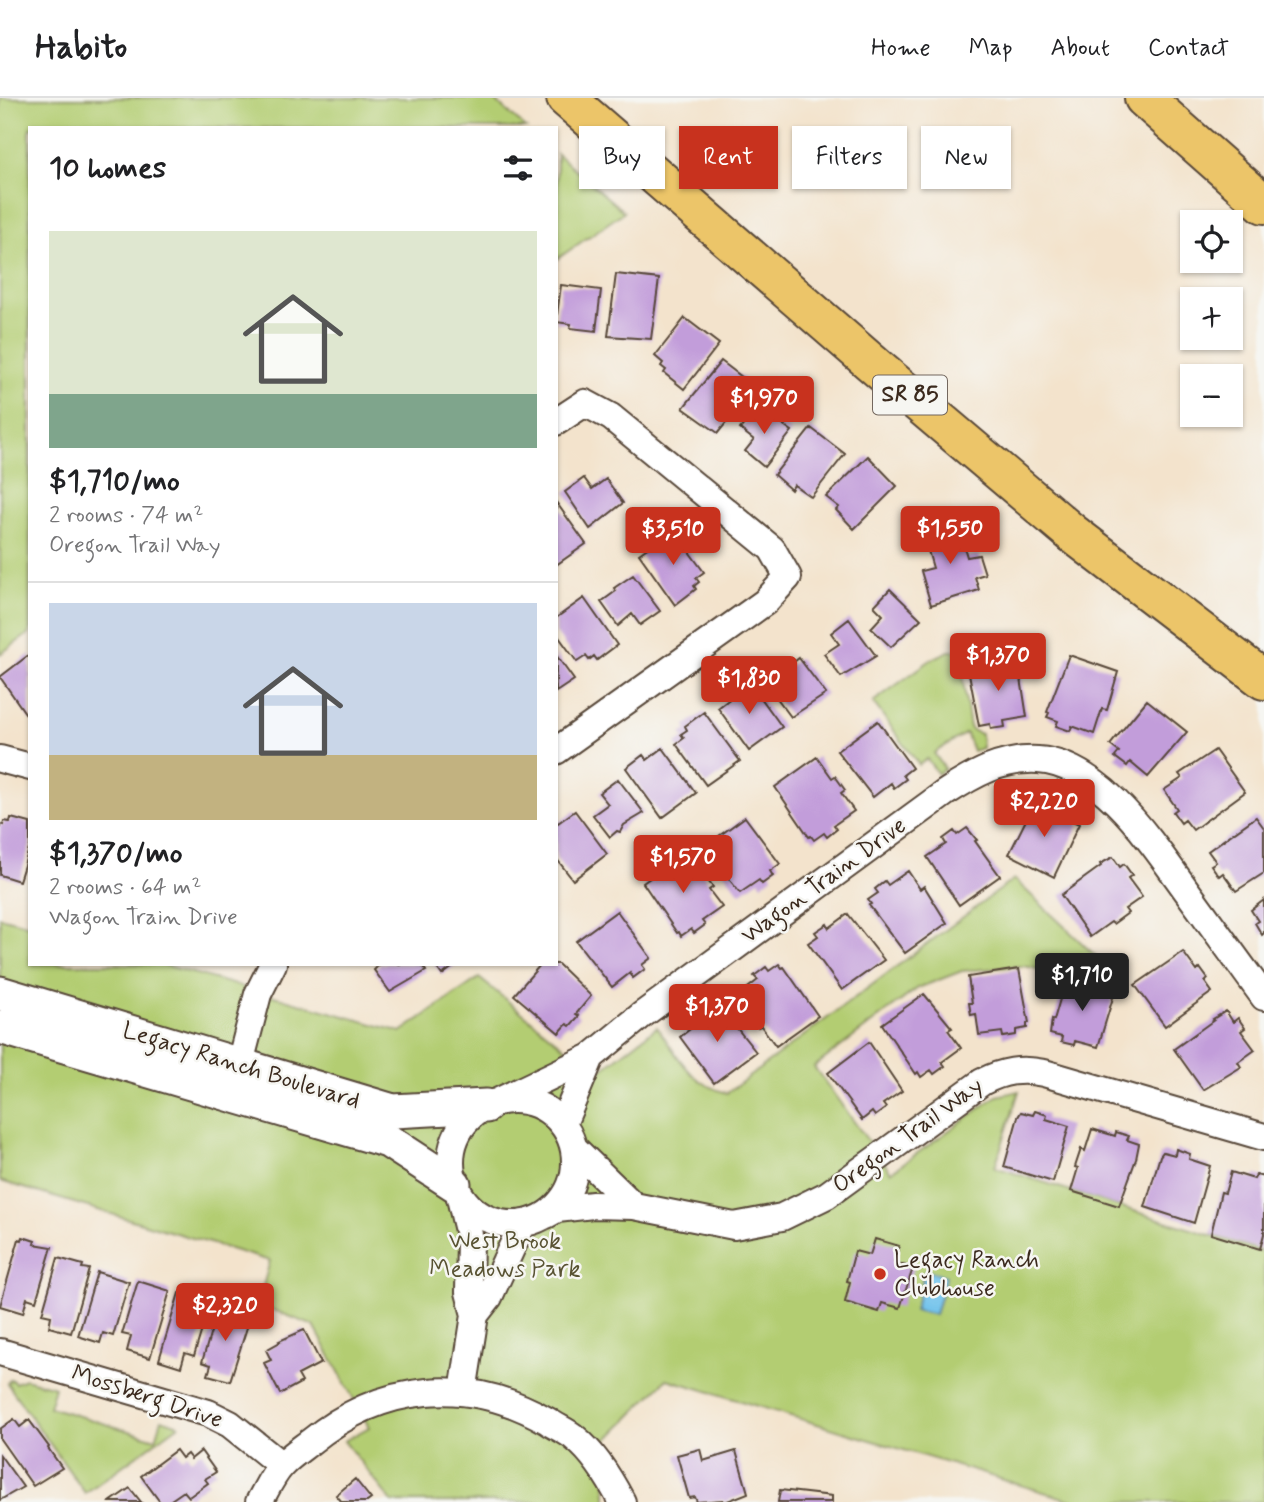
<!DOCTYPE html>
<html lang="en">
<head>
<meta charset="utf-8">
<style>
  body { margin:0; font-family:Mynerve,sans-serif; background:#f6f6f6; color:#202124; height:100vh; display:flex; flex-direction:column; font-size:26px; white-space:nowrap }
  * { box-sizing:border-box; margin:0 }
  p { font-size:23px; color:#757577 }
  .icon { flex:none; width:38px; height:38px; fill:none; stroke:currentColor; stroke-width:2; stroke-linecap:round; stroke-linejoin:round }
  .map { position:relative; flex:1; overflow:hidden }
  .drawer { position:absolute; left:28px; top:28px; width:530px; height:840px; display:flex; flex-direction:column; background:#fff; border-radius:0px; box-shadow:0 2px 5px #0004 }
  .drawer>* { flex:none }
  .banner { position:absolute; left:579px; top:28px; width:579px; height:63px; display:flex; gap:14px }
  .buttons { position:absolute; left:1180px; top:112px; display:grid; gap:14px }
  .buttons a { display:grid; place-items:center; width:63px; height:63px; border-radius:0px; background:#fff; box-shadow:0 2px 5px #0004; font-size:35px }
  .price { position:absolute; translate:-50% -60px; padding:0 16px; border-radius:7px; background:#c8321e; color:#fff; font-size:23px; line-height:46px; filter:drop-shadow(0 2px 4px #0008) }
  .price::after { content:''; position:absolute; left:50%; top:42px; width:21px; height:16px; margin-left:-10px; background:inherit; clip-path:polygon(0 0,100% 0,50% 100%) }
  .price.selected { background:#222; color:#fff }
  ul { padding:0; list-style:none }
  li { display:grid; align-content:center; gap:14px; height:371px; padding:0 21px }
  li+li { border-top:2px solid #e0e0e0 }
  li span { display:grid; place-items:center; height:217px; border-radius:0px; color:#555 }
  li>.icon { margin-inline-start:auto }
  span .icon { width:126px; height:126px; fill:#fffc; stroke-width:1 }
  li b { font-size:30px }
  h2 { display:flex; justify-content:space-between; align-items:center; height:84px; padding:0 21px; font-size:30px }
  .tag { padding:0 24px; border-radius:0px; background:#fff; box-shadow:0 2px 5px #0004; font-size:24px; line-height:63px }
  .tag.selected { background:#c8321e; color:#fff }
  header { display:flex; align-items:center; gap:42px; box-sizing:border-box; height:98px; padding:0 35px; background:#fff; border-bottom:2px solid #e0e0e0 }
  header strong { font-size:33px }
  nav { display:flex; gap:38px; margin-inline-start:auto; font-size:24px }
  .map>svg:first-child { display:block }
  .green { fill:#b3cd72; stroke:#777c48; stroke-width:2 }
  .water { fill:#71c2ec; stroke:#567685; stroke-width:2 }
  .building { fill:#c29dda }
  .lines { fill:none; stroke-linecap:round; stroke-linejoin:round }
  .minor-casing { stroke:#574638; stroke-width:30 }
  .tertiary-casing { stroke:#574638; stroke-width:37 }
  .trunk-casing { stroke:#574638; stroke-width:42 }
  .minor { stroke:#fff; stroke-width:26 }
  .tertiary { stroke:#fff; stroke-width:33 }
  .trunk { stroke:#ecc569; stroke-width:38 }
  .poi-dot { fill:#c8321e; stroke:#f6f6f2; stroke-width:2.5 }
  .labels { text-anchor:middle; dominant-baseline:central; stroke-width:5; stroke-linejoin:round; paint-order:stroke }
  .shield { fill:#f6f6f2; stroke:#73675e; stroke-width:2 }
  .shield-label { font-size:23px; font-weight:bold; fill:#3b2a1e }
  .street-label { font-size:24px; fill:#3b2a1e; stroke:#f6f6f2 }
  .park-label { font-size:24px; fill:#595333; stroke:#f6f6f2 }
  .poi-label { font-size:24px; fill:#3b2a1e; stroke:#f6f6f2; text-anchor:start }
</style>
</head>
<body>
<header>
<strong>Habito</strong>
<nav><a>Home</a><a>Map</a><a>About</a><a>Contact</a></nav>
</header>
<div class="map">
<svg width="1264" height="1404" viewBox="0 0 1264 1404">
  <rect width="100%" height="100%" fill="#f6f6f2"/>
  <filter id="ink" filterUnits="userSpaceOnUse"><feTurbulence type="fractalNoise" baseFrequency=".0143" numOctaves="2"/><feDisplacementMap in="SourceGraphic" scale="14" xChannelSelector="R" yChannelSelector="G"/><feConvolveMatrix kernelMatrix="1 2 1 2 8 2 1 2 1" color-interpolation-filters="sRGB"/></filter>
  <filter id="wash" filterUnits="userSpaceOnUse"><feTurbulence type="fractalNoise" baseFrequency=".00686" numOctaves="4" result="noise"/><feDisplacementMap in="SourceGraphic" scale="28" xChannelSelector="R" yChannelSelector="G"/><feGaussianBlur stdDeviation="1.57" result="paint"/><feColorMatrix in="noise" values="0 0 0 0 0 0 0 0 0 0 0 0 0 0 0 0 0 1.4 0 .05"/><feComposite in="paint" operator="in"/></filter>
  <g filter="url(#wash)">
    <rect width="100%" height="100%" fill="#f3e3cc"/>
    <!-- green -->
    <path class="green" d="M 0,0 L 492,0 L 526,30 L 30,30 L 30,535 L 0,556 Z
      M 557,56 L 624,114 L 557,161 L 556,161 Z
      M 949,553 L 956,553 L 959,556 L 970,630 L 973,633 L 981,636 L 982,650 L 973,653 L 966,635 L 934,655 L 945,671 L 938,676 L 927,661 L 919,667 L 873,604 L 932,561 Z
      M 1014,781 L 1102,864 L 1118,887 L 1023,868 L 962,873 L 918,890 L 814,969 L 891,1074 L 997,998 L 1019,993 L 995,1069 L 1264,1154 L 1264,1404 L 1077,1404 L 667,1281 L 606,1343 L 606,1404 L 392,1404 L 344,1343 L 369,1329 L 314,1228 L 258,1206 L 270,1163 L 0,1083 L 0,819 L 30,827 L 30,866 L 161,866 L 401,934 L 479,880 L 597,975 L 657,929 C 679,959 689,985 727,995 Z
      M 11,1281 L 15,1285 L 25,1281 L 55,1289 L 49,1309 L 156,1341 L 162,1321 L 179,1327 L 85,1395 L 7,1285 Z"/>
    <!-- water -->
    <path class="water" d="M 925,1172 L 946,1178 L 935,1217 L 914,1212 Z"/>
    <g id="blocks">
      <!-- building -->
      <path class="building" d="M 616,176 L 659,181 L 651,241 L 608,238 Z
        M 561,187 L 601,192 L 596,233 L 570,230 L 571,226 L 556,224 Z
        M 685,220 L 719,246 L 684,291 L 664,275 L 666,272 L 661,268 L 663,265 L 655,258 Z
        M 721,263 L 755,289 L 718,335 L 683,310 Z
        M 758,309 L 792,333 L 764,369 L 745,353 L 754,342 L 740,331 Z
        M 811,330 L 845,356 L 811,399 L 794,387 L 791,392 L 774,377 Z
        M 868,358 L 897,388 L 854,431 L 836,412 L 839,409 L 826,399 Z
        M 584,380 L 592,391 L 606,381 L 623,405 L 590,431 L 565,394 Z
        M 556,404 L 586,446 L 556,467 Z
        M 957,425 L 967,459 L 979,457 L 985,476 L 975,479 L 979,492 L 931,507 L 921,473 L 933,470 L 923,435 Z
        M 673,432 L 704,474 L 696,480 L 699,484 L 694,488 L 696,491 L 675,507 L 639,456 Z
        M 633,477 L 660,513 L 640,527 L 632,516 L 618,528 L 601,504 L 616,493 L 614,490 Z
        M 890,491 L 921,521 L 891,549 L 871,530 L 883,517 L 874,508 Z
        M 584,500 L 617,547 L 597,562 L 594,558 L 589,562 L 586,558 L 577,564 L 556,535 L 556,520 Z
        M 849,521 L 876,558 L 841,579 L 824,556 L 839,546 L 831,535 Z
        M 30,556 L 30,622 L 0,579 Z
        M 556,557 L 574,582 L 556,594 Z
        M 1069,557 L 1118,574 L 1107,612 L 1102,611 L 1094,636 L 1072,628 L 1070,633 L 1056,628 L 1058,623 L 1047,619 L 1049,615 L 1047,614 Z
        M 799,560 L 826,596 L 791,619 L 771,592 L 785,582 L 780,575 Z
        M 1018,561 L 1027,619 L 1004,623 L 1005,629 L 991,631 L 990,626 L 979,628 L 968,570 Z
        M 748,582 L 782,629 L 749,653 L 718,610 L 731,600 L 728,597 Z
        M 1147,602 L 1187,634 L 1148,679 L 1130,664 L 1127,668 L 1115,659 L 1119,654 L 1110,647 Z
        M 704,614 L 740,663 L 706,687 L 676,646 L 684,640 L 681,636 L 687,632 L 685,628 Z
        M 878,623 L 912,670 L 903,677 L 906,681 L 894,690 L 891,685 L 873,699 L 837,653 Z
        M 663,650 L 696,695 L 662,720 L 626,670 L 643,657 L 647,662 Z
        M 1215,652 L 1245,694 L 1193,732 L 1185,722 L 1181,725 L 1173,714 L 1177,711 L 1164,692 L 1182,680 L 1179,676 Z
        M 817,659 L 832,680 L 835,678 L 845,692 L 841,695 L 854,713 L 834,727 L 837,731 L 827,739 L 824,735 L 814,742 L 811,738 L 809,739 L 775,689 Z
        M 618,681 L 644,715 L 624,727 L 620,734 L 617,733 L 610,739 L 593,717 L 608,706 L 599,695 Z
        M 1035,704 L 1046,710 L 1049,706 L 1060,712 L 1058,716 L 1079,726 L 1054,779 L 1009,756 Z
        M 575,713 L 607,756 L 573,782 L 556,760 L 556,723 L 558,725 Z
        M 745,719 L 780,766 L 770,773 L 773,778 L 762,786 L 759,782 L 740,795 L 704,749 Z
        M 1256,719 L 1264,730 L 1264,775 L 1236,793 L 1223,775 L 1219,778 L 1211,767 L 1216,764 L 1208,753 Z
        M 11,720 L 30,725 L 30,748 L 19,783 L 0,777 L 0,726 L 3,727 L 4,723 L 10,724 Z
        M 967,730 L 977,742 L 975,743 L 1000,778 L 959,807 L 927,759 L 946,746 L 943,741 L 954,733 L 957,737 Z
        M 685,755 L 713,789 L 709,792 L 722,809 L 702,823 L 705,827 L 694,835 L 691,831 L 681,838 L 679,834 L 677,835 L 643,785 Z
        M 1113,759 L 1120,769 L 1124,766 L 1132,777 L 1128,780 L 1142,799 L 1125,811 L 1128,815 L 1113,826 L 1111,824 L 1090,839 L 1061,797 L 1101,768 L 1100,766 Z
        M 908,773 L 920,791 L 924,788 L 947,825 L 905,855 L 869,807 L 871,806 L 868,802 L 878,795 L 875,791 L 885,783 L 888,787 Z
        M 1264,802 L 1264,835 L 1262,837 L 1255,825 L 1258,823 L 1251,812 Z
        M 617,813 L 651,860 L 642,867 L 645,871 L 633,880 L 630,875 L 612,889 L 576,843 Z
        M 848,816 L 884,862 L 842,892 L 808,845 L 818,838 L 815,834 L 827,826 L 829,830 Z
        M 1183,854 L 1197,873 L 1200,870 L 1208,881 L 1205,884 L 1212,894 L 1165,928 L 1135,887 Z
        M 380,866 L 421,866 L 426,873 L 390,894 L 374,872 Z
        M 434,866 L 457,866 L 442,877 Z
        M 541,866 L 558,866 L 591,898 L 576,916 L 579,918 L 570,928 L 567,926 L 559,935 L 514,897 Z
        M 779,866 L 782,870 L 784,869 L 818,918 L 776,948 L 761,928 L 758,929 L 747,915 L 751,912 L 740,896 L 758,882 L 754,878 L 766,869 L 769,873 Z
        M 1019,871 L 1029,925 L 1027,925 L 1027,930 L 1016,932 L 1016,937 L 1003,939 L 1002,934 L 979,937 L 976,916 L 971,917 L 969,905 L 972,905 L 968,879 Z
        M 1066,880 L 1115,893 L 1098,949 L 1075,943 L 1074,947 L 1061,944 L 1062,939 L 1050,936 L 1052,921 L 1054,922 Z
        M 924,896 L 952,930 L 948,932 L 961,950 L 942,964 L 945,968 L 934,976 L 931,972 L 921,979 L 918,974 L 916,976 L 882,926 Z
        M 720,909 L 756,954 L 714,985 L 680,939 L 690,931 L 687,927 L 698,919 L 701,923 Z
        M 1226,913 L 1233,924 L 1238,920 L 1245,930 L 1241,933 L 1255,952 L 1238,964 L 1241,969 L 1203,992 L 1174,951 L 1214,922 L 1213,921 Z
        M 869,944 L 902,993 L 883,1006 L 886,1010 L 875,1018 L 872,1014 L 862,1022 L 828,975 Z
        M 1035,1013 L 1047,1017 L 1046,1021 L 1069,1028 L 1053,1084 L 1004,1069 L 1018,1019 L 1021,1014 L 1033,1017 Z
        M 1092,1031 L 1115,1038 L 1116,1034 L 1129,1038 L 1127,1042 L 1139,1046 L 1136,1061 L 1119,1108 L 1071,1093 L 1078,1070 L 1075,1069 L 1081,1051 L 1085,1053 Z
        M 1176,1051 L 1190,1056 L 1189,1061 L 1210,1068 L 1194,1125 L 1145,1109 L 1160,1058 L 1163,1054 L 1175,1057 Z
        M 1231,1074 L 1254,1081 L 1256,1077 L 1264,1079 L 1264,1136 L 1260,1151 L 1211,1136 L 1221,1094 L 1225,1095 Z
        M 23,1139 L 35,1143 L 34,1146 L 52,1149 L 36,1203 L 27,1200 L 23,1215 L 0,1208 L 19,1141 L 22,1142 Z
        M 875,1141 L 899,1148 L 894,1164 L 913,1170 L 900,1210 L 882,1205 L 879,1214 L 845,1204 L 850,1184 L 847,1183 L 855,1153 L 870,1157 Z
        M 58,1160 L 83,1167 L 82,1170 L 89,1171 L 71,1235 L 49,1229 L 51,1218 L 42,1216 Z
        M 97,1174 L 129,1184 L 113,1238 L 103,1235 L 100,1245 L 78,1238 Z
        M 138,1183 L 170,1193 L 150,1260 L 127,1253 L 131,1238 L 122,1236 Z
        M 179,1195 L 210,1205 L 194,1258 L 185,1255 L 181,1269 L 159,1262 Z
        M 218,1210 L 250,1220 L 230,1283 L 208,1277 L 211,1267 L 202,1264 Z
        M 304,1232 L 321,1265 L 298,1277 L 302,1284 L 280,1296 L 264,1265 L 271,1262 L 266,1252 L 280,1244 L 279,1243 Z
        M 14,1321 L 20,1329 L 29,1322 L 49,1349 L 48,1350 L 62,1370 L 33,1388 L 0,1341 L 0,1331 Z
        M 700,1351 L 703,1363 L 736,1353 L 748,1395 L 725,1404 L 723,1402 L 697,1404 L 695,1399 L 689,1400 L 677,1357 Z
        M 176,1352 L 182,1360 L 187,1356 L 191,1361 L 201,1353 L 216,1374 L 205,1381 L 208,1385 L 189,1399 L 184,1393 L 168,1404 L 160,1404 L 141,1378 Z
        M 0,1357 L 23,1389 L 0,1402 Z
        M 355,1381 L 371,1401 L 367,1404 L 342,1404 L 336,1397 Z
        M 130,1390 L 141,1404 L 110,1404 Z
        M 780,1392 L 832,1398 L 832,1404 L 778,1404 Z"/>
    </g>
  </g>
  <g filter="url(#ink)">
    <use href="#blocks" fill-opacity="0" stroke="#574638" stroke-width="2"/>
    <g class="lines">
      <defs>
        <path id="minor" d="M 556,324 L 585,305 L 611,319 L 772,451 L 788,479 L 765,504 L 556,653
          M 0,661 L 30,669
          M 239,969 L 258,896 L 273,866
          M451 1064a62 62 0 1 1 124 0a62 62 0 1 1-124 0Z
          M 499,1003 L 591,959 L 642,917 L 945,695 C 974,676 1002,660 1038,662 C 1104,666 1157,753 1192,800 C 1216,833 1240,866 1264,899
          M 563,1026 L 591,959
          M 574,1050 L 634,1108
          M 459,1096 L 470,1141 L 469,1194 L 475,1217 L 463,1294
          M 546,1117 L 557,1111 L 593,1107 L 634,1108 L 734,1128 L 782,1119 L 827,1097 L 982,984 C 1003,973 1021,970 1044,975 L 1264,1039
          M 475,1217 L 489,1199 L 523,1125
          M 0,1254 L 208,1315 L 230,1326 L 281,1367
          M 259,1404 C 266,1392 272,1378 281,1368 C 289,1359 301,1351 310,1344 C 381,1286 467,1276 548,1323 C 556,1329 567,1333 575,1340 C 594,1355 611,1383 622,1404"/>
        <path id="tertiary" d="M 0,895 L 393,1013 L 486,1008
          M 0,929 L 388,1043 L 454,1086"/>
        <path id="trunk" d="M 566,0 L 882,274 L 1072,435 L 1264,582
          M 1144,0 L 1264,106"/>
      </defs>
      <!-- minor casing -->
      <use href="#minor" class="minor-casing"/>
      <!-- tertiary casing -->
      <use href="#tertiary" class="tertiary-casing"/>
      <!-- trunk casing -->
      <use href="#trunk" class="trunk-casing"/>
      <!-- minor -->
      <use href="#minor" class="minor"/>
      <!-- tertiary -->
      <use href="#tertiary" class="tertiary"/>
      <!-- trunk -->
      <use href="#trunk" class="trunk"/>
    </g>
  </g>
  <!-- markers -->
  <circle class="poi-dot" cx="880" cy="1176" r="7"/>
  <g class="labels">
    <!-- shield labels -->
    <rect class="shield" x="873" y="277.5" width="74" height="39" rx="5"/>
    <g class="shield-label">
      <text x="910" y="297">SR 85</text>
    </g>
    <!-- street labels -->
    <g class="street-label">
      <text transform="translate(824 783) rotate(-36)">Wagon Train Drive</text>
      <text transform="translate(241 968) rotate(17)">Legacy Ranch Boulevard</text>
      <text transform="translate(908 1038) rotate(-36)">Oregon Trail Way</text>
      <text transform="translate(147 1299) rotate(18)">Mossberg Drive</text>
    </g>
    <!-- park labels -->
    <g class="park-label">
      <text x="505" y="1143">West Brook<tspan x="505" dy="28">Meadows Park</tspan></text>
    </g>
    <!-- poi labels -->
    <g class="poi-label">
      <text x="894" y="1162">Legacy Ranch<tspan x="894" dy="28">Clubhouse</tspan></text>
    </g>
  </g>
</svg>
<div class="buttons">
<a><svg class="icon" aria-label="locate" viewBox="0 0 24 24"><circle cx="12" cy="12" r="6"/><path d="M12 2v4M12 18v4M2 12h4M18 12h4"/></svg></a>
<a>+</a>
<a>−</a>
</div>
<b class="price" style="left:764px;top:338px">$1,970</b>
<b class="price" style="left:950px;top:468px">$1,550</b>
<b class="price" style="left:673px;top:469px">$3,510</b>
<b class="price" style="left:998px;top:595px">$1,370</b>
<b class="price" style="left:749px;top:618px">$1,830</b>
<b class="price" style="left:1044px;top:741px">$2,220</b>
<b class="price" style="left:683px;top:797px">$1,570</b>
<b class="price selected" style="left:1082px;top:915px">$1,710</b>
<b class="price" style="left:717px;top:946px">$1,370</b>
<b class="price" style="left:225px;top:1245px">$2,320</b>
<div class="banner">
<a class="tag">Buy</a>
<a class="tag selected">Rent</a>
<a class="tag">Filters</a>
<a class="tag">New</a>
</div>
<section class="drawer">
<h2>10 homes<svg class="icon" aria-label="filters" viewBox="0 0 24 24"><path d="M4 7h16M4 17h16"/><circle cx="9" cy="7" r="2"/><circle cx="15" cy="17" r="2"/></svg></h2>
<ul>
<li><span style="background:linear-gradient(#dfe7d0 75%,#7fa58c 0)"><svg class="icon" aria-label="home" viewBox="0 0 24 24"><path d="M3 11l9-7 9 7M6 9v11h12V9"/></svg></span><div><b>$1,710/mo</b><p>2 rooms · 74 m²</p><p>Oregon Trail Way</p></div></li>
<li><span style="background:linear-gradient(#c9d6e8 70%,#c2b280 0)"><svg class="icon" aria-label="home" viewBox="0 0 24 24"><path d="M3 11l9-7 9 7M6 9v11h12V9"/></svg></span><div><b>$1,370/mo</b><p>2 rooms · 64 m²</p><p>Wagon Train Drive</p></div></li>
</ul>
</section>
</div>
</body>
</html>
